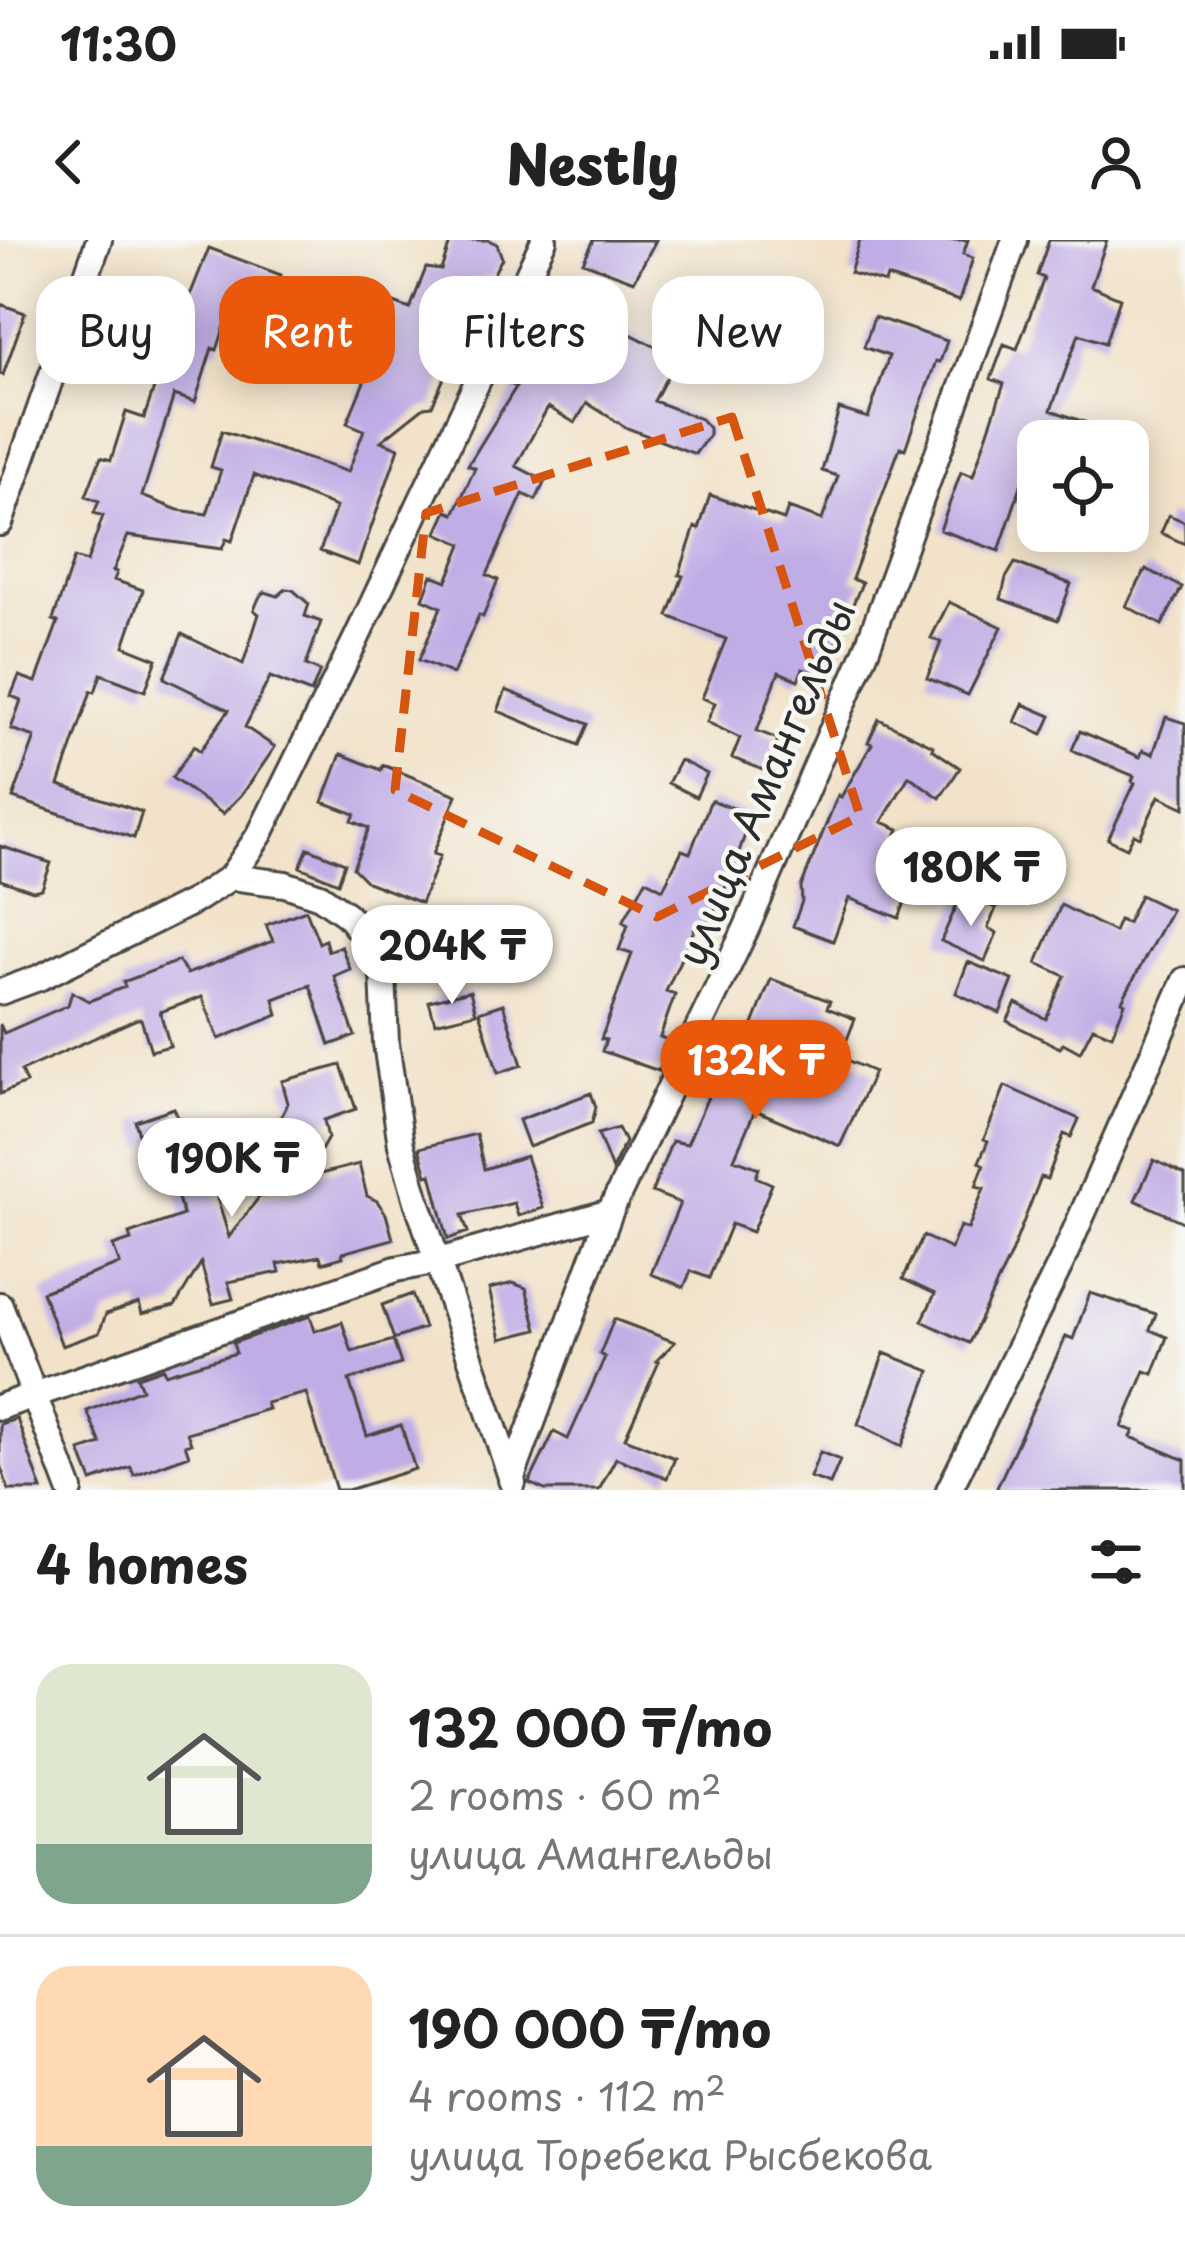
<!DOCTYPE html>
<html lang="en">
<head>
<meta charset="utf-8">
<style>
  body { margin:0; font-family:"Playpen Sans",sans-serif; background:#f6f6f6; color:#222; height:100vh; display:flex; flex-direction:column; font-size:45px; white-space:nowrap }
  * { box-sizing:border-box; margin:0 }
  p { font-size:39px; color:#767676 }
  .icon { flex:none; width:66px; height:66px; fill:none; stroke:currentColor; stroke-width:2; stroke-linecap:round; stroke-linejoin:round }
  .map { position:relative; height:1250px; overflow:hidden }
  .side { display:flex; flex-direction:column; background:#fff; flex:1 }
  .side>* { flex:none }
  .guide { position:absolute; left:36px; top:36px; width:1113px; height:108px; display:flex; gap:24px }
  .fabs { position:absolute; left:1017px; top:180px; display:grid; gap:24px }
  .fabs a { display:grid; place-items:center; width:132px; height:132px; border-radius:24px; background:#fff; box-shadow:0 6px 30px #0003; font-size:60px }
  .price { position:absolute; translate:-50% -102px; padding:0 27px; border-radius:42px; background:#fff; color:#222; font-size:39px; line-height:78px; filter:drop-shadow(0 3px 6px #0008) }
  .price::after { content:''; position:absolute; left:50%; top:72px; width:36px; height:27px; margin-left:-18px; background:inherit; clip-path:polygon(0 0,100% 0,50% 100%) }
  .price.active { background:#ea580c; color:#fff }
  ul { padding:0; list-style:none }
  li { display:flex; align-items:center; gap:36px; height:300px; padding:0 36px }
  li+li { border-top:3px solid #e0e0e0 }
  li span { display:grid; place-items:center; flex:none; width:336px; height:240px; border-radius:36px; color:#555 }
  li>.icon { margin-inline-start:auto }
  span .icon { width:144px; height:144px; fill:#fffc; stroke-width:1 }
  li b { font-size:51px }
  h2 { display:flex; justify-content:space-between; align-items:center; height:144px; padding:0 36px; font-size:51px }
  .chip { padding:0 42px; border-radius:36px; background:#fff; box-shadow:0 6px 30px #0003; font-size:42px; line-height:108px }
  .chip.active { background:#ea580c; color:#fff }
  .status { display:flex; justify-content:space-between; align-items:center; height:84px; padding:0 60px; background:#fff; direction:ltr }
  .status svg { height:33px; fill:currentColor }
  header { display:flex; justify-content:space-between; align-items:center; height:156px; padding:0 36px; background:#fff; font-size:54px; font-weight:800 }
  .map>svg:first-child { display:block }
  .building { fill:#c1ade6 }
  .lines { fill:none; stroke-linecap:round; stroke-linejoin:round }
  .street-casing { stroke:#494643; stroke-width:30 }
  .street { stroke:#fff; stroke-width:24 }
  .marked { fill:none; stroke:#d5540f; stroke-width:9; stroke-dasharray:24 15; stroke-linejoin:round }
  .labels { text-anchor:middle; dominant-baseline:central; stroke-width:9; stroke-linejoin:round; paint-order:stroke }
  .street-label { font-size:42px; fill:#2b2b2b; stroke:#f6f6f2 }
</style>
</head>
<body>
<div class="status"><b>11:30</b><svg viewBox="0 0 49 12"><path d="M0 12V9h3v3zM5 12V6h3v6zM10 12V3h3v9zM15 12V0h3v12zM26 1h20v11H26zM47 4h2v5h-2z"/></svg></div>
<header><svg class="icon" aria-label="back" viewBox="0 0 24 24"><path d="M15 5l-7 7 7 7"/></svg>Nestly<svg class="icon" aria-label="person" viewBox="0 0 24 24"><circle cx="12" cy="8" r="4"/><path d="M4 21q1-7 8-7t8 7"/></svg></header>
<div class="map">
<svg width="1185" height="1250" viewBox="0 0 1185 1250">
  <rect width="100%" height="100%" fill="#f6f6f2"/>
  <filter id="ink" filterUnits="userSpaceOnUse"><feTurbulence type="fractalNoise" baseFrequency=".00833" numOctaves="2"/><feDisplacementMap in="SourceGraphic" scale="24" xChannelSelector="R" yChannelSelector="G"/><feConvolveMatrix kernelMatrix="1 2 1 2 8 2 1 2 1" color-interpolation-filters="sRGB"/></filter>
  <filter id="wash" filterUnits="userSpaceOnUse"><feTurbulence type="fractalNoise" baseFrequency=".004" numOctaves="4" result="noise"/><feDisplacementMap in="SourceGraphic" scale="48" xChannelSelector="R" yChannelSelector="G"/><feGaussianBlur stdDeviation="2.7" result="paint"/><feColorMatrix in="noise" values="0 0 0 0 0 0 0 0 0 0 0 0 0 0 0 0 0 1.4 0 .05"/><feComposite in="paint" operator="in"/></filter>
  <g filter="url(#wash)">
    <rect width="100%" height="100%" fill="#f2e2c9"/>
    <g id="blocks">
      <!-- building -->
      <path class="building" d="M 451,0 L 488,0 L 497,4 L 502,18 L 492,37 L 484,38 L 458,106 L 466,109 L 454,136 L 446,133 L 432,166 L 424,167 L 381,201 L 399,208 L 358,325 L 320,311 L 336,267 L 254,235 L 232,301 L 226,299 L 222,309 L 128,296 L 113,331 L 117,332 L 114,340 L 143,350 L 124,406 L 157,419 L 145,451 L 101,434 L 95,452 L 91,451 L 59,545 L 142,572 L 134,598 L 13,558 L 35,497 L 11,489 L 21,460 L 11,456 L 19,436 L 36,442 L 58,382 L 53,380 L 74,318 L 87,322 L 103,276 L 94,273 L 99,261 L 86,256 L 101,217 L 111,220 L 126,172 L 144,178 L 158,136 L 148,133 L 162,90 L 156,88 L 164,67 L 183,73 L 209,8 L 281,35 L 280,40 L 311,51 L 309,57 L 341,69 L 328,101 L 322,98 L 308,133 L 264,118 L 278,82 L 227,79 L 217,110 L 212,108 L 195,162 L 174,155 L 142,256 L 178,270 L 207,274 L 221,230 L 211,227 L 222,191 L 348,232 L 364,190 L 347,183 L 380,103 L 370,99 L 386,60 L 410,69 L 426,28 L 441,30 Z
        M 594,0 L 656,0 L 634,41 L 583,22 Z
        M 860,0 L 968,0 L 963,14 L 973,18 L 959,61 L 887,37 L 885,43 L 850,33 Z
        M 1049,0 L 1107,0 L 1091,46 L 1120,58 L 1105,103 L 1079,94 L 1051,170 L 1128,198 L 1036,201 L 999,311 L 940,290 L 961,232 L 973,236 L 1004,144 L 991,139 L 1004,104 L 1017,109 L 1044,38 L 1037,35 Z
        M 744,53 L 767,69 L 767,79 L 746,140 L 733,140 L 692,123 L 701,99 L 721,107 Z
        M 0,64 L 25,73 L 3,135 L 0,134 Z
        M 598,77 L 677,118 L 654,161 L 701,179 L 709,188 L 709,195 L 695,214 L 627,188 L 587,163 L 575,183 L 548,167 L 516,226 L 545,241 L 536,260 L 523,254 L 504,296 L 487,335 L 498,340 L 483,377 L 479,375 L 453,434 L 419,420 L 441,367 L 423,359 L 432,335 L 447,341 L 462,304 L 437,293 L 447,271 L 454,274 L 475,228 L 468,225 L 516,147 L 508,143 L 520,123 L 545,138 Z
        M 874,77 L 947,101 L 940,122 L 936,121 L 905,209 L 900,207 L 852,339 L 862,343 L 822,436 L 803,429 L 798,440 L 779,432 L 757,491 L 778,499 L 766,531 L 732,518 L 740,498 L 707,482 L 715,463 L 702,458 L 726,399 L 668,376 L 683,336 L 679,335 L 695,287 L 699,289 L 710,255 L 784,280 L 788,268 L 822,280 L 838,236 L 822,231 L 839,169 L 868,178 L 889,116 L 864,107 Z
        M 1169,275 L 1185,282 L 1185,304 L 1161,293 Z
        M 1015,323 L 1071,344 L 1058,380 L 1001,359 L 1006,338 Z
        M 1146,329 L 1182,347 L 1162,385 L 1126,366 Z
        M 286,349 L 293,350 L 309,364 L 305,376 L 321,382 L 306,425 L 320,431 L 311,453 L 270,437 L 245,487 L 275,507 L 244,552 L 223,574 L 172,538 L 194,506 L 200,511 L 229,470 L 164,438 L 182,394 L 243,424 L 259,374 L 254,370 L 259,358 L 265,352 L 278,356 Z
        M 949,362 L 1002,387 L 968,455 L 927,438 L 941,402 L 931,398 Z
        M 506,450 L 588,484 L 579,505 L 498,471 Z
        M 1023,464 L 1051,476 L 1043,494 L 1015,482 Z
        M 1166,477 L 1185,483 L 1185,568 L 1159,556 L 1140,597 L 1134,594 L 1127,608 L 1108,599 L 1135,543 L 1132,541 L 1134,536 L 1072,510 L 1080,491 L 1140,517 L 1143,510 L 1153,514 Z
        M 879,479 L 933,506 L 932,509 L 960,528 L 940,558 L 909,536 L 882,582 L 899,589 L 883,628 L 913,641 L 899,678 L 849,658 L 833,701 L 793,686 L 802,661 L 801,647 L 838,555 L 841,557 L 872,504 L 868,502 Z
        M 341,514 L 381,530 L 383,525 L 457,555 L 433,614 L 440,616 L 421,663 L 367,642 L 353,628 L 369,588 L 352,581 L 355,574 L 323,562 Z
        M 680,520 L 707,534 L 696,557 L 668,543 Z
        M 711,560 L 752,575 L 729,640 L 704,692 L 695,688 L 666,751 L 675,754 L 660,797 L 671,801 L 659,831 L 602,811 L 606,800 L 601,799 L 632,714 L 619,710 L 628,685 L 623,682 L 646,640 L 663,649 L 682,610 L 690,613 Z
        M 1030,600 L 1053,617 L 1037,638 L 1014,621 Z
        M 0,606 L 51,623 L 42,649 L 33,651 L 0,640 Z
        M 308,608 L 345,623 L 338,643 L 300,627 Z
        M 1140,655 L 1171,670 L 1122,761 L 1125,763 L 1112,795 L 1093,787 L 1080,812 L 1063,803 L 1060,808 L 1007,781 L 1016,763 L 1046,779 L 1065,736 L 1037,723 L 1061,665 L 1114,692 L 1119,680 L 1127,683 Z
        M 959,660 L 974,666 L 977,660 L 996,668 L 988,688 L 997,693 L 985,721 L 941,701 Z
        M 306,670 L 319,703 L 325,700 L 328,711 L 341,706 L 350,729 L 334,736 L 355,796 L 330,805 L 310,745 L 274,759 L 278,775 L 219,799 L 202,757 L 160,772 L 170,806 L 151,811 L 141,779 L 137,779 L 21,831 L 26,843 L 0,854 L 0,784 L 4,793 L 68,765 L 72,752 L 89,761 L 125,747 L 123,742 L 178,721 L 187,734 L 273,701 L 266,685 Z
        M 968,722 L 1013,740 L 1000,773 L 956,753 Z
        M 771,739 L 830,761 L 827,768 L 855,779 L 840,817 L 874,832 L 840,906 L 755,870 L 734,919 L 759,928 L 756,937 L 772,944 L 752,992 L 731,984 L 709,1038 L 691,1031 L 684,1047 L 651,1034 L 680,963 L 652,952 L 672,901 L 687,904 L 739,787 L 750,792 Z
        M 470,751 L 476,773 L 435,783 L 429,761 Z
        M 503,764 L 522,825 L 498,833 L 479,772 Z
        M 341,825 L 356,869 L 324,880 L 328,898 L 305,938 L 359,924 L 367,956 L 377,961 L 386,974 L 393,999 L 342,1013 L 343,1017 L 322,1023 L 320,1016 L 278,1024 L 280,1032 L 228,1042 L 233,1059 L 213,1064 L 201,1023 L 175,1066 L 142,1074 L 139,1063 L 106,1074 L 99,1093 L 62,1106 L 42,1052 L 120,1024 L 113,1006 L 131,1000 L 129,994 L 183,975 L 161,901 L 143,908 L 135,881 L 174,868 L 199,934 L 209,931 L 229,997 L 259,957 L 298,949 L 280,879 L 288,863 L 282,841 Z
        M 1005,846 L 1079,879 L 1071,897 L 1064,894 L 1047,939 L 1041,937 L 1010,1016 L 969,1103 L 922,1081 L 935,1054 L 903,1039 L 923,996 L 951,1009 L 960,986 L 968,989 L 984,948 L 976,946 L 984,925 L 979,922 L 988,901 L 984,899 Z
        M 591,853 L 596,867 L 592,883 L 529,907 L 519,880 Z
        M 618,888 L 625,902 L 612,930 L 598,894 Z
        M 476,894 L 484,929 L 526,916 L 543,968 L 518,976 L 514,963 L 462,975 L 468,992 L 448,999 L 431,934 L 427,935 L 419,908 Z
        M 1154,920 L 1185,935 L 1185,983 L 1135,960 Z
        M 513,1043 L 526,1048 L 537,1090 L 501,1099 L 489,1049 Z
        M 1090,1053 L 1156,1074 L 1150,1090 L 1167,1097 L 1153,1134 L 1145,1131 L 1122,1187 L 1134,1191 L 1131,1197 L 1185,1220 L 1185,1250 L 996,1250 L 1066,1096 L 1073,1099 Z
        M 412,1054 L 424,1088 L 394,1099 L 382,1065 Z
        M 310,1076 L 315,1091 L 342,1082 L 352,1112 L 393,1100 L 401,1124 L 349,1140 L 367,1196 L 401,1185 L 415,1229 L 348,1250 L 336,1250 L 306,1153 L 266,1163 L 268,1169 L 187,1193 L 191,1203 L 185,1205 L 189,1215 L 134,1235 L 131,1227 L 92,1241 L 80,1211 L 101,1204 L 87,1171 L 142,1149 L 137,1137 L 163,1128 L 165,1134 L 236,1113 L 233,1103 Z
        M 614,1079 L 675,1102 L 656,1121 L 659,1122 L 625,1198 L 675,1218 L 667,1238 L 616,1218 L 599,1250 L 545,1250 L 529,1243 L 554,1192 L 568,1199 L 605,1117 L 600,1114 Z
        M 884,1113 L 930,1131 L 902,1206 L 858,1184 Z
        M 17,1179 L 42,1250 L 9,1250 L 0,1225 L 0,1184 Z
        M 820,1212 L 840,1220 L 830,1244 L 810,1237 Z"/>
    </g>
  </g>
  <g filter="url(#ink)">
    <use href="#blocks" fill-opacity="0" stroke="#494643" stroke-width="3"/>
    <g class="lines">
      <defs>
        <path id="street" d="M 0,283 L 99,0
          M 231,637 L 285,644 L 320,656 L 347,675 L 369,702 L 383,732 L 386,803 L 401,905 L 417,961 L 513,1243
          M 0,752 L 41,737 L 194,661 L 231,637 L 260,594 L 356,399 L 544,0
          M 0,1065 L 70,1250
          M 0,1167 L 396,1029 L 439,1021 L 610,972
          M 511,1240 L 610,972 L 746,689 L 866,411 L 1015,0
          M 949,1250 L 1061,1023 L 1185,740"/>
      </defs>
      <!-- street casing -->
      <use href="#street" class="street-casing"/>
      <!-- street -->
      <use href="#street" class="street"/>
    </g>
  </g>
  <!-- marked area -->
  <path class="marked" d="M 732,177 L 860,576 L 657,677 L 395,550 L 426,273 Z"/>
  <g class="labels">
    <!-- street labels -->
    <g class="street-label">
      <text transform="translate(764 542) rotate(-67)">улица Амангельды</text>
    </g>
  </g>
</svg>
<div class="fabs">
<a><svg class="icon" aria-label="locate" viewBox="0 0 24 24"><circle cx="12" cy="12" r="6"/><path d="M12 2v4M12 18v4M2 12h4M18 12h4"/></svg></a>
</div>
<b class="price" style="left:971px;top:689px">180K ₸</b>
<b class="price" style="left:452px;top:767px">204K ₸</b>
<b class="price active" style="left:756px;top:882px">132K ₸</b>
<b class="price" style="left:232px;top:980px">190K ₸</b>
<div class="guide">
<a class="chip">Buy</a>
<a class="chip active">Rent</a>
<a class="chip">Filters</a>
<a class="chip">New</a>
</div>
</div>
<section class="side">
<h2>4 homes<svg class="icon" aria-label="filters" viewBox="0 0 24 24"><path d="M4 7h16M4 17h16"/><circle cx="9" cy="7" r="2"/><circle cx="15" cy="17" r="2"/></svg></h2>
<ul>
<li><span style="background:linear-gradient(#dfe7d0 75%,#7fa58c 0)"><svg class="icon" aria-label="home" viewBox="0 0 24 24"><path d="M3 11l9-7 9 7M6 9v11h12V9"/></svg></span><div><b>132 000 ₸/mo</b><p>2 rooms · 60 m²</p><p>улица Амангельды</p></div></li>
<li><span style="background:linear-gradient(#ffd9b3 75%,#7fa58c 0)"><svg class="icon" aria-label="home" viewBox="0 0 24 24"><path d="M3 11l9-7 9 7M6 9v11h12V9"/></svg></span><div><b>190 000 ₸/mo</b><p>4 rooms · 112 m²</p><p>улица Торебека Рысбекова</p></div></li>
</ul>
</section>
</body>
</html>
